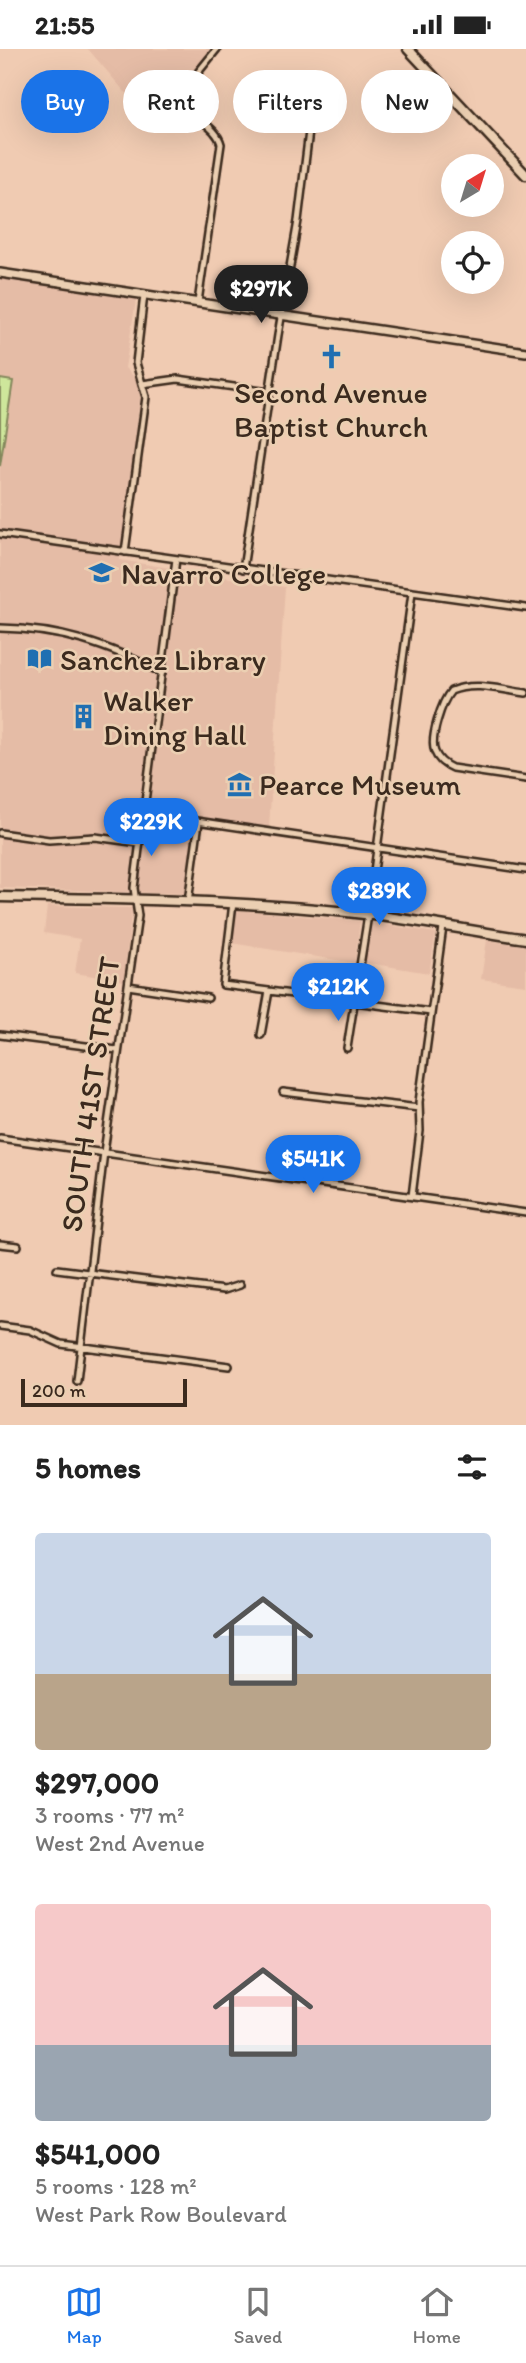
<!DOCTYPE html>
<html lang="en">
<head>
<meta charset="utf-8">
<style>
  body { margin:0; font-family:Itim,sans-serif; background:#f6f6f6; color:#222; height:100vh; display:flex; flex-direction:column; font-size:26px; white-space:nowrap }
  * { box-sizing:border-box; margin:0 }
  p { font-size:23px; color:#767676 }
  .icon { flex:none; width:38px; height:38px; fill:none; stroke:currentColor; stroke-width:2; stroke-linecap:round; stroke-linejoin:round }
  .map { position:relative; height:1376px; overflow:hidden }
  .sheet { display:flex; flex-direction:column; background:#fff; flex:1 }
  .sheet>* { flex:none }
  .hud { position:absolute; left:21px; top:21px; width:485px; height:63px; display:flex; gap:14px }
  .needle { width:46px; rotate:38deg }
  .controls { position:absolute; left:441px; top:105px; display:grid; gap:14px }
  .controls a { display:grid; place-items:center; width:63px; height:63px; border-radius:50%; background:#fff; box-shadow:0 7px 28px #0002; font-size:35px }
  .scale { position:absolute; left:21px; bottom:18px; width:166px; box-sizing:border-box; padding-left:7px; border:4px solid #3b2a1e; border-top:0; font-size:19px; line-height:24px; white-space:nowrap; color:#3b2a1e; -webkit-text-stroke:5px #ebcfb2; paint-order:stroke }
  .price { position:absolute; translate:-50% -60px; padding:0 16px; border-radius:24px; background:#1a73e8; color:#fff; font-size:23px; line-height:46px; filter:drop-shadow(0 2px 4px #0008) }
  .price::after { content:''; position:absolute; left:50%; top:42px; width:21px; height:16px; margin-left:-10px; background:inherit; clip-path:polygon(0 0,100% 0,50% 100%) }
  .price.active { background:#222; color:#fff }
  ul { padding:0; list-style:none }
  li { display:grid; align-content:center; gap:14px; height:371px; padding:0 35px }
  li span { display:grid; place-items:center; height:217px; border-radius:7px; color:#555 }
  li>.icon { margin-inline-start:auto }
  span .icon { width:126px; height:126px; fill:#fffc; stroke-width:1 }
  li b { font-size:30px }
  h2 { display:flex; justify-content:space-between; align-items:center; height:84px; padding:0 35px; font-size:30px }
  .tag { padding:0 24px; border-radius:32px; background:#fff; box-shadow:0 7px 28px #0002; font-size:24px; line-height:63px }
  .tag.active { background:#1a73e8; color:#fff }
  .status { display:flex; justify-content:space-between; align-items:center; height:49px; padding:0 35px; background:#fff; direction:ltr }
  .status svg { height:19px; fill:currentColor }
  .tabs { display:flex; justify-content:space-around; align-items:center; height:98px; border-top:2px solid #e0e0e0; background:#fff; font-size:19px; color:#767676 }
  .tabs a { display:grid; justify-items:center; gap:4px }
  .tabs .active { color:#1a73e8 }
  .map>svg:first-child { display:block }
  .built { fill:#e5bca6 }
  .green { fill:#cee69b; stroke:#84885c; stroke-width:2 }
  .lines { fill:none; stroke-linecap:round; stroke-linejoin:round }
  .street-casing { stroke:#3b2a1e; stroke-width:10 }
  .secondary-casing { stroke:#3b2a1e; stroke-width:12 }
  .primary-casing { stroke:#3b2a1e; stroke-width:13 }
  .street { stroke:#ebcfb2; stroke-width:5 }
  .secondary { stroke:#ebcfb2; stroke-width:7 }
  .primary { stroke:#ebcfb2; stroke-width:8 }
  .labels { text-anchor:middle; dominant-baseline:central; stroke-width:5; stroke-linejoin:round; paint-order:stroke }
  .poi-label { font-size:30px; fill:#3b2a1e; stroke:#ebcfb2; text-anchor:start }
  .street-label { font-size:30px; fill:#3b2a1e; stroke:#ebcfb2 }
</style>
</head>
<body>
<div class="status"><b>21:55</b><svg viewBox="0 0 49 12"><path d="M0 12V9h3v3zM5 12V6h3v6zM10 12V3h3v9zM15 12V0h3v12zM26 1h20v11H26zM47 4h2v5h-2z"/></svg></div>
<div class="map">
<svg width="526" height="1376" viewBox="0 0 526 1376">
  <rect width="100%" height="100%" fill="#f0cbb2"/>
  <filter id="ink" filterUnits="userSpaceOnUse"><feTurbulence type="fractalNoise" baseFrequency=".0143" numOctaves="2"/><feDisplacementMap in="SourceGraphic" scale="14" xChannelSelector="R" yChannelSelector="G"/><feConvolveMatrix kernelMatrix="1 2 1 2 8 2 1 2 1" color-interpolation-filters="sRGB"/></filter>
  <g filter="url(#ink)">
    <!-- built -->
    <path class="built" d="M 88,0 L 210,0 L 170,56 L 145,53 L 125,43 Z
      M 0,228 L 137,245 L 125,319 L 142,335 L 120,511 L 285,538 L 269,778 L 199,769 L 189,845 L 0,839 Z
      M 47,857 L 132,859 L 124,932 L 75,924 L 80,890 L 44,884 Z
      M 237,861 L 360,872 L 355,914 L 231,894 L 234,865 Z
      M 369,873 L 436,884 L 429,924 L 362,913 Z
      M 487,891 L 526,897 L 526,936 L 481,930 Z"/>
    <!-- green -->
    <path class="green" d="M 0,330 L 13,332 L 0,417 Z"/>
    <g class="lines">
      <defs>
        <path id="street" d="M 198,253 L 221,95 C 216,75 186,67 183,47 L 191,32 L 217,0
          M 142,335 L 178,330 L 269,343
          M 0,485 L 526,559
          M 125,503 L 146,348 L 136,314 L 144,246
          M 243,520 L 278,286 L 298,172 L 311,66
          M 0,579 C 61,580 108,596 162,624
          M 526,644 C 502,641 474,632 451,642 C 442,652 429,690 435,703 C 438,711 445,716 452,719 L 526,730
          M 143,764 L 526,821
          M 0,784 L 49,791 L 95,788 L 139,794
          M 188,853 L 199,773
          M 233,854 L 223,936 L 431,963
          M 128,937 L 208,949
          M 0,986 L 117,1001
          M 261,986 L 269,942
          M 347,999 L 368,866 L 412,544
          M 283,1043 L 419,1059
          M 0,1089 L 526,1164
          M 412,1147 L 420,1082 L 419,1053 L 443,878
          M 0,1195 L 18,1197
          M 57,1220 L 224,1241 L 240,1236
          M 0,1277 L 30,1281 L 61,1295 L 229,1317
          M 77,1332 L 104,1103 L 138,867 L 134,839 L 176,510"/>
        <path id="secondary" d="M 0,224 L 526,303"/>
        <path id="primary" d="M 408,0 L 526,126
          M 0,848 C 115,850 232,851 347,863 C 406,869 466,881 526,890"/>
      </defs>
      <!-- street casing -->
      <use href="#street" class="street-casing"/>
      <!-- secondary casing -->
      <use href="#secondary" class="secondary-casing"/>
      <!-- primary casing -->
      <use href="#primary" class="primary-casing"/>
      <!-- street -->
      <use href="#street" class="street"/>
      <!-- secondary -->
      <use href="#secondary" class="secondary"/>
      <!-- primary -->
      <use href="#primary" class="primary"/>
    </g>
  </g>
  <!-- icons -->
  <defs>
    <symbol id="church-bare" viewBox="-9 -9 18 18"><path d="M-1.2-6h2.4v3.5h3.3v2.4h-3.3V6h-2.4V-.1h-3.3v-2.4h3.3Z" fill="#1f6fb2" stroke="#ebcfb2" stroke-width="2.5" paint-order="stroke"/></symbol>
    <symbol id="university-bare" viewBox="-9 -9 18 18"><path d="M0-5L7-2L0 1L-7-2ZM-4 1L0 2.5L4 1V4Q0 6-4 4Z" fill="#1f6fb2" stroke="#ebcfb2" stroke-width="2.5" paint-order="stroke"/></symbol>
    <symbol id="library-bare" viewBox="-9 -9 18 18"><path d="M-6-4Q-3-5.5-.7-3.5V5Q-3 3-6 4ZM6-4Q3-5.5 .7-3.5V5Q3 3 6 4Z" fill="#1f6fb2" stroke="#ebcfb2" stroke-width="2.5" paint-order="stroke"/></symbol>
    <symbol id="building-bare" viewBox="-9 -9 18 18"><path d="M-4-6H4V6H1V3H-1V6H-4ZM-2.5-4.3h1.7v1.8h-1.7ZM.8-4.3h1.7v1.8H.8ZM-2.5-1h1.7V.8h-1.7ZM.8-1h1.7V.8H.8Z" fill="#1f6fb2" stroke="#ebcfb2" stroke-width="2.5" paint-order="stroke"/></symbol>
    <symbol id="museum-bare" viewBox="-9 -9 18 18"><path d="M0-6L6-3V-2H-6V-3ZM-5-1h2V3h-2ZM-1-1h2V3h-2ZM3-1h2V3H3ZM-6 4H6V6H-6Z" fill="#1f6fb2" stroke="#ebcfb2" stroke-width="2.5" paint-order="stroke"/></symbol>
  </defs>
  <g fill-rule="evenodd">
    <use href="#church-bare" x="314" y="290" width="35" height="35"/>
    <use href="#university-bare" x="84" y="506" width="35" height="35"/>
    <use href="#library-bare" x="22" y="592" width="35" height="35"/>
    <use href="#building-bare" x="66" y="650" width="35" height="35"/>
    <use href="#museum-bare" x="222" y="718" width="35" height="35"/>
  </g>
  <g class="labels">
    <!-- poi labels -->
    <g class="poi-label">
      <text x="331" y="343" text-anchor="middle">Second Avenue<tspan x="331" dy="34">Baptist Church</tspan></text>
      <text x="121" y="524">Navarro College</text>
      <text x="60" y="610">Sanchez Library</text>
      <text x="103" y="651">Walker<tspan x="103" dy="34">Dining Hall</tspan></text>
      <text x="259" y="735">Pearce Museum</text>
    </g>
    <!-- street labels -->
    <g class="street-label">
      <text transform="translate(90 1045) rotate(-82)">SOUTH 41ST STREET</text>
    </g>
  </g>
</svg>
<div class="controls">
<a><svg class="needle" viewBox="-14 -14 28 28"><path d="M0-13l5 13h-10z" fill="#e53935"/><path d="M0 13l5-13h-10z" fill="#767676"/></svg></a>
<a><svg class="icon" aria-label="locate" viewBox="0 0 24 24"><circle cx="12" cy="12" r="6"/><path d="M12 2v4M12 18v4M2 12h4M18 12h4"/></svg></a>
</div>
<div class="scale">200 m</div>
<b class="price active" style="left:261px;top:276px">$297K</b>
<b class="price" style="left:151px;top:809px">$229K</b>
<b class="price" style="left:379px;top:878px">$289K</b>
<b class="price" style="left:338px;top:974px">$212K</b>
<b class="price" style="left:313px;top:1146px">$541K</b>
<div class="hud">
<a class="tag active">Buy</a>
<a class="tag">Rent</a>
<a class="tag">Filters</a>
<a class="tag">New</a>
</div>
</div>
<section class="sheet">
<h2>5 homes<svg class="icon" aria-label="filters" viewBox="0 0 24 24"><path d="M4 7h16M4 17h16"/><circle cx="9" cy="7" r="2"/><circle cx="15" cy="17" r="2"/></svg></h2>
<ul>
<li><span style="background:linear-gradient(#c9d6e8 65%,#b9a48a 0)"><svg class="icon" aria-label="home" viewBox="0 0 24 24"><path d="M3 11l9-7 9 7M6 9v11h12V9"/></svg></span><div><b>$297,000</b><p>3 rooms · 77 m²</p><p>West 2nd Avenue</p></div></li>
<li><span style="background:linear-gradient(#f6c9c9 65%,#9aa5b1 0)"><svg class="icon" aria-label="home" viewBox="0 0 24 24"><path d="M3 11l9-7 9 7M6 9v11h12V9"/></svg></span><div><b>$541,000</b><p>5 rooms · 128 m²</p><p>West Park Row Boulevard</p></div></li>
</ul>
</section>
<nav class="tabs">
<a class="active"><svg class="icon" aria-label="map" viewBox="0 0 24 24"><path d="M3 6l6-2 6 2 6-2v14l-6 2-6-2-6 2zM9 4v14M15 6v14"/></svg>Map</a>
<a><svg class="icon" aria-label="saved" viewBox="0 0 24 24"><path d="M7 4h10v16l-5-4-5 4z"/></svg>Saved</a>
<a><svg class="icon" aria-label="home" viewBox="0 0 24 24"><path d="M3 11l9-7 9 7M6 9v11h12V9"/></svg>Home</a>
</nav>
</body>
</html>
